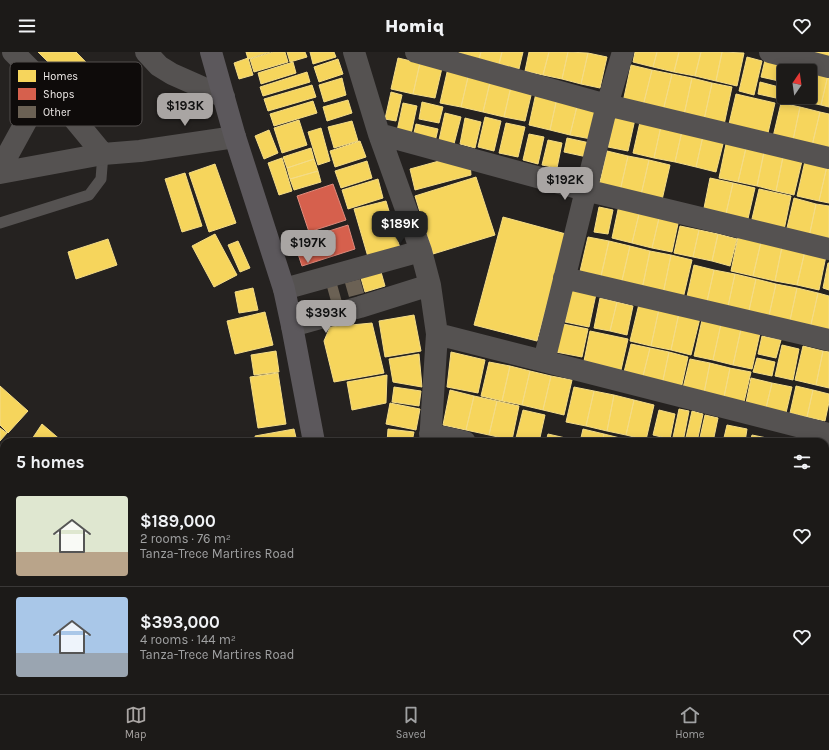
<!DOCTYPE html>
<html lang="en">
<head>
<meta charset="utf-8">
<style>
  body { margin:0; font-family:Karla,sans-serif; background:#252321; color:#f1f3f6; height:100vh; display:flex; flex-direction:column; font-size:15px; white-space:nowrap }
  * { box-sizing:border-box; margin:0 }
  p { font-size:13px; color:#a0a1a2 }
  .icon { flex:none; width:22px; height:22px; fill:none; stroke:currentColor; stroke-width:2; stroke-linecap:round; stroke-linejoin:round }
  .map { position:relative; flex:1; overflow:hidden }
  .details { position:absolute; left:0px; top:386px; width:829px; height:256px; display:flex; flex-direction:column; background:#1c1a18; border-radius:12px 12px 0 0; box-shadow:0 2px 10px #0003,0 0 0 1px #3a3837 }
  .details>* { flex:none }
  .needle { width:26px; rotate:13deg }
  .tools { position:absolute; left:777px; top:12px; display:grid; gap:8px }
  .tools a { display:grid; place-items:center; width:40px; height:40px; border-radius:4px; background:#1c1a18; box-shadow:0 2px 10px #0003,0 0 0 1px #3a3837; font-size:20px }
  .price { position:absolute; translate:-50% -34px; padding:0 9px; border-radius:8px; background:#a9a5a3; color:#111; font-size:13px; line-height:26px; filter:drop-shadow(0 1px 2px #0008) }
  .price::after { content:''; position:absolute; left:50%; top:24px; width:12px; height:9px; margin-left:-6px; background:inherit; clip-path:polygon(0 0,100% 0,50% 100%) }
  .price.active { background:#222; color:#fff }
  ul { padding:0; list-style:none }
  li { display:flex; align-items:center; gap:12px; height:100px; padding:0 16px }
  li+li { border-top:1px solid #3a3837 }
  li span { display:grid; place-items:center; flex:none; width:112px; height:80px; border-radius:4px; color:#555 }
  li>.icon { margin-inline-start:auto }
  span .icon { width:48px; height:48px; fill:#fffc; stroke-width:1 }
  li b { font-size:17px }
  h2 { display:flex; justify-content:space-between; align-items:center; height:48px; padding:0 16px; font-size:17px }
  header { display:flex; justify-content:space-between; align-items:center; height:52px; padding:0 16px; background:#1c1a18; font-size:18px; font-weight:800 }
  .menu { display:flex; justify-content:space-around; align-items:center; height:56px; border-top:1px solid #3a3837; background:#1c1a18; font-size:11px; color:#a0a1a2 }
  .menu a { display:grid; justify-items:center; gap:2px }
  .menu .active { color:#a9a5a3 }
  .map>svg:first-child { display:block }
  .homes { fill:#f6d55c; stroke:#f4dc87 }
  .shops { fill:#d6604d; stroke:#de8a7c }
  .building { fill:#6b6154 }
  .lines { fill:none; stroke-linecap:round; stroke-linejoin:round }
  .lane { stroke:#555251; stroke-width:11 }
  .street { stroke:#555251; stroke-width:22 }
  .secondary { stroke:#555251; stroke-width:22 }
  .primary { stroke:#5c585c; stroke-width:22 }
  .key { fill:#0e0b0a; stroke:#524e4d; stroke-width:1 }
  .key-label { font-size:11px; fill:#f0ecea }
</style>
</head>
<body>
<header><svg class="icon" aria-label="menu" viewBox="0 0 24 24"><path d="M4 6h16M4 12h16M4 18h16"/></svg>Homiq<svg class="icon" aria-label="heart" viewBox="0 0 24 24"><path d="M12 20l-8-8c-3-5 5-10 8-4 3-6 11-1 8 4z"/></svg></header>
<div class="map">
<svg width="829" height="642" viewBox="0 0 829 642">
  <rect width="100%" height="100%" fill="#252220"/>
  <!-- homes -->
  <path class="homes" d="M 38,0 L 76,0 L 124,49 L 106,67 Z
    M 246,0 L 270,0 L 248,7 Z
    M 273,0 L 285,0 L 288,10 L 254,20 L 250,7 Z
    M 287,0 L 305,0 L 307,5 L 290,10 Z
    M 310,0 L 334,0 L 336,5 L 313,12 Z
    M 459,0 L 481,0 L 479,7 L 459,3 Z
    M 481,0 L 502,0 L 499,12 L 479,7 Z
    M 502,0 L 523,0 L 519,17 L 499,12 Z
    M 529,0 L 549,0 L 543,23 L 525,19 Z
    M 549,0 L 568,0 L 562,27 L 543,23 Z
    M 568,0 L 588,1 L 581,32 L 562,27 Z
    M 635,0 L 657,0 L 653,15 L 633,10 Z
    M 657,0 L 679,0 L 674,20 L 653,15 Z
    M 679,0 L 701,0 L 695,24 L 674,20 Z
    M 701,0 L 722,0 L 716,29 L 695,24 Z
    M 722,0 L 744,1 L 737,34 L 716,29 Z
    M 810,0 L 829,0 L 829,5 Z
    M 588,1 L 607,5 L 600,36 L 581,32 Z
    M 747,5 L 762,9 L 754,43 L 739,39 Z
    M 248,6 L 253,23 L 239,27 L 234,11 Z
    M 398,6 L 420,11 L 413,42 L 391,37 Z
    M 338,7 L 343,22 L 319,30 L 314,15 Z
    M 765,8 L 782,12 L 779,29 L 761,25 Z
    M 293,10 L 296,21 L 261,32 L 258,21 Z
    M 420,11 L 442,16 L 435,46 L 413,42 Z
    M 631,13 L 652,18 L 643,54 L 623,50 Z
    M 448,16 L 469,21 L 461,55 L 440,51 Z
    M 652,18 L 672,22 L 663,59 L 643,54 Z
    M 810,19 L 828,23 L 821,53 L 802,49 L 803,45 L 810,45 Z
    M 307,20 L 310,30 L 263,44 L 260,35 Z
    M 469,21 L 491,26 L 483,60 L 461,55 Z
    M 672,22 L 692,26 L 684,63 L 663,59 Z
    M 828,23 L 829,23 L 829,55 L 821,53 Z
    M 342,26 L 346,43 L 324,50 L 319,33 Z
    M 491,26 L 512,30 L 504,65 L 483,60 Z
    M 692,26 L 712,31 L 704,68 L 684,63 Z
    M 512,30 L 533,35 L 525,69 L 504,65 Z
    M 760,30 L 779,35 L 776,46 L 758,42 Z
    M 712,31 L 732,35 L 724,73 L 704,68 Z
    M 312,33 L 316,45 L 268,59 L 264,47 Z
    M 391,40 L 402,43 L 396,69 L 385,67 Z
    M 536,41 L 557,46 L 550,78 L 529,73 Z
    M 736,42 L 775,51 L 768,81 L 729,72 Z
    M 785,45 L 803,45 L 802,49 Z
    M 557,46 L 578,50 L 570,83 L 550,78 Z
    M 348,48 L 352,61 L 327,69 L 323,55 Z
    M 313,49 L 317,61 L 274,74 L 270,62 Z
    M 422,50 L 443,55 L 439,71 L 419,67 Z
    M 578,50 L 598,55 L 591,87 L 570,83 Z
    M 403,51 L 417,54 L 411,82 L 397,79 Z
    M 781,51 L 800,55 L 792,93 L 772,89 Z
    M 800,55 L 820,60 L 811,98 L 792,93 Z
    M 820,60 L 829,62 L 829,102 L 811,98 Z
    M 445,61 L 461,65 L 454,92 L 439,88 Z
    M 615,63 L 635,67 L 628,99 L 608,95 Z
    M 485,65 L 501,69 L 494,99 L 478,95 Z
    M 465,66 L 481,70 L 475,96 L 460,92 Z
    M 299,68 L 307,93 L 282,101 L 274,76 Z
    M 352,69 L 358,89 L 334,96 L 328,75 Z
    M 640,70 L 661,74 L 654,106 L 633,101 Z
    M 506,71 L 525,75 L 518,105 L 499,101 Z
    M 416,72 L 438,77 L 435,90 L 413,85 Z
    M 661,74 L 682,79 L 675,110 L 654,106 Z
    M 321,76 L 330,109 L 318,113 L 308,80 Z
    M 269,78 L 278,101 L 264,107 L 255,84 Z
    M 682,79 L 703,84 L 696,115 L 675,110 Z
    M 529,82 L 544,85 L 538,112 L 523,108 Z
    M 703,84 L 724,88 L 716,120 L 696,115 Z
    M 567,86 L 590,91 L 587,105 L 564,100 Z
    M 548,88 L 562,91 L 557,116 L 542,113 Z
    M 360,89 L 366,105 L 335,115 L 330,99 Z
    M 726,92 L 746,96 L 738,130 L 719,126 Z
    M 311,96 L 314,107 L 287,116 L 283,105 Z
    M 746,96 L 764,100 L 757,134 L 738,130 Z
    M 607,99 L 628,104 L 620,139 L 599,134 Z
    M 764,100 L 783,105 L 776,139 L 757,134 Z
    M 628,104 L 649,108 L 641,143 L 620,139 Z
    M 783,105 L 802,109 L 794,143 L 776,139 Z
    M 282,106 L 292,139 L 279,143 L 268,111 Z
    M 450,106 L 470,111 L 471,123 L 415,138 L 410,117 Z
    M 314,107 L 318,119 L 290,127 L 287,116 Z
    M 649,108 L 670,113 L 662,148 L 641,143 Z
    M 367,109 L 372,126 L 341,136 L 335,119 Z
    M 805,109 L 827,114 L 819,149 L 797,144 Z
    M 215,112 L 236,171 L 209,180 L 189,121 Z
    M 827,114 L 829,114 L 829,151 L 819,149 Z
    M 318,119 L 321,130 L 294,138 L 290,127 Z
    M 185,121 L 202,174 L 182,180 L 165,127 Z
    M 476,125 L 495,183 L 433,202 L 415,144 Z
    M 710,126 L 733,131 L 725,166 L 703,161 Z
    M 378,127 L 383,146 L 348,157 L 342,138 Z
    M 733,131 L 755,136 L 747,171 L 725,166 Z
    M 759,137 L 791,144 L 784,178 L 751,171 Z
    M 794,146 L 816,152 L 809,185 L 786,180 Z
    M 386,149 L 400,196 L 368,205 L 354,157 Z
    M 816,152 L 829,154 L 829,190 L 809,185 Z
    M 619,153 L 640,158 L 632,191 L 612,186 Z
    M 599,155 L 613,158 L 608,182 L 594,180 Z
    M 640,158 L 660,162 L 652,196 L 632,191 Z
    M 660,162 L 679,167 L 672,200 L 652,196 Z
    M 503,165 L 566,182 L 537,289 L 474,273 Z
    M 680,174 L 699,178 L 693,205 L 674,201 Z
    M 699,178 L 718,182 L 712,209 L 693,205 Z
    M 215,182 L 237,223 L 214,235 L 192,194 Z
    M 718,182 L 737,187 L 730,214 L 712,209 Z
    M 588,185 L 609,189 L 599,233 L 578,228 Z
    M 738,185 L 761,190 L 753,224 L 731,219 Z
    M 108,187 L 117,213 L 76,227 L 68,200 Z
    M 238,189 L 250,216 L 240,220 L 228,193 Z
    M 609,189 L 630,194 L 620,237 L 599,233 Z
    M 761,190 L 782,195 L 775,229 L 753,224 Z
    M 630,194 L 650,199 L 641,242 L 620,237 Z
    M 782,195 L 805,199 L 797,233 L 775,229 Z
    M 650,199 L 671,203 L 662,247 L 641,242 Z
    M 805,199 L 826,204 L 819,238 L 797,233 Z
    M 671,203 L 692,208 L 682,251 L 662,247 Z
    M 828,211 L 829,211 L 829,238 L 823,236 Z
    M 694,213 L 714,218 L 706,254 L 686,249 Z
    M 714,218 L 735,222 L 727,259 L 706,254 Z
    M 381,220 L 385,234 L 365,240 L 361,226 Z
    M 735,222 L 756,227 L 748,263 L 727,259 Z
    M 756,227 L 776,232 L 768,268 L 748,263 Z
    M 776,232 L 797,236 L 789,273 L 768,268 Z
    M 253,236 L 258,258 L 239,261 L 235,240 Z
    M 572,236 L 596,242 L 589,275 L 565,270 Z
    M 797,236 L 818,241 L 810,277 L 789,273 Z
    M 818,241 L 829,244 L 829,282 L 810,277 Z
    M 600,246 L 617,250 L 610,279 L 594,276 Z
    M 617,250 L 633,254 L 627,283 L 610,279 Z
    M 639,252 L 659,257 L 651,294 L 630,289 Z
    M 659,257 L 679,261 L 671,298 L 651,294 Z
    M 265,260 L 273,293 L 235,302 L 227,269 Z
    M 679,261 L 700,266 L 691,303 L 671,298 Z
    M 414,263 L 421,299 L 385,305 L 379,269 Z
    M 702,268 L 721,272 L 713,308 L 694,304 Z
    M 372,271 L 384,321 L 334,330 L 324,289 L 330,275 Z
    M 563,272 L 588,277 L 582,305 L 556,300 Z
    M 721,272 L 741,277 L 733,313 L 713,308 Z
    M 741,277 L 760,281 L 752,317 L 733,313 Z
    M 590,279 L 628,287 L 621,318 L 584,309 Z
    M 762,284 L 781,288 L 776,306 L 758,302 Z
    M 631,292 L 650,296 L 642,328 L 623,324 Z
    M 782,293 L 799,297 L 793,328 L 775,324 Z
    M 803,294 L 823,299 L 816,333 L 795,328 Z
    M 650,296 L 669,300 L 662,333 L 642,328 Z
    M 276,299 L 279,320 L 254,323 L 251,303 Z
    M 823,299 L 829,300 L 829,336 L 816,333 Z
    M 451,300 L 485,308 L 478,341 L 447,335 Z
    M 669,300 L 688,305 L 681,337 L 662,333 Z
    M 419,302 L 422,335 L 393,330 L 389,307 Z
    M 757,306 L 775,310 L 772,324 L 753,320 Z
    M 690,307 L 710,311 L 704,341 L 683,336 Z
    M 489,310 L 510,314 L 502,349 L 481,344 Z
    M 710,311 L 730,316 L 724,345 L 704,341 Z
    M 510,314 L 530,319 L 522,353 L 502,349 Z
    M 730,316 L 751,320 L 744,350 L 724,345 Z
    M 530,319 L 551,324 L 543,358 L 522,353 Z
    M 278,321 L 286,372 L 258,376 L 250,325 Z
    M 387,323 L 386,351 L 352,358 L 347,330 Z
    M 551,324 L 572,328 L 564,363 L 543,358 Z
    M 751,326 L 772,331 L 766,356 L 746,351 Z
    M 772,331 L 792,335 L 786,361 L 766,356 Z
    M 0,334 L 28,359 L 8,381 L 0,373 Z
    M 796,334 L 813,338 L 807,365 L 790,361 Z
    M 394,335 L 421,339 L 419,354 L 392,350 Z
    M 574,335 L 594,339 L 586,374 L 566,370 Z
    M 450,338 L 474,344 L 466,378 L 443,373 Z
    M 813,338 L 829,342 L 829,350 L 825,369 L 807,365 Z
    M 594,339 L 614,343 L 607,379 L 586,374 Z
    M 614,343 L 634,348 L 626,383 L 607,379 Z
    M 474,344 L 497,349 L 489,383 L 466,378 Z
    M 634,348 L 654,353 L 646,388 L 626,383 Z
    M 497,349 L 519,354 L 512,388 L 489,383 Z
    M 390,351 L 420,357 L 416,378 L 386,372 Z
    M 679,357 L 689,359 L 683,390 L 672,390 Z
    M 523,358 L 545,363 L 539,390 L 515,390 Z
    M 659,358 L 675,362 L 670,387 L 653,383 Z
    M 692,359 L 703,362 L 697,390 L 685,390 Z
    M 705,363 L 718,366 L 713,390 L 699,390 Z
    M 42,372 L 63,390 L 30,390 Z
    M 727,373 L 747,377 L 745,390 L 723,390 Z
    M 0,376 L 7,381 L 0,389 Z
    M 294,377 L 297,390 L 256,390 L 255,384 Z
    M 388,377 L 414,380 L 412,390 L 387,390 Z
    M 583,377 L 604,382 L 602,390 L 580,390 Z
    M 548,382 L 570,387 L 569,390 L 546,390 Z
    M 604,382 L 624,387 L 624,390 L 602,390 Z
    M 752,383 L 772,387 L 771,390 L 750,390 Z
    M 624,387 L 639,390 L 624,390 Z
    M 825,399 L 829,400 L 829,408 L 825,426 Z
    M 826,436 L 829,437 L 829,474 L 825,473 L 825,441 Z
    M 0,439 L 4,442 L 4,482 L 0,479 Z
    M 0,486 L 4,489 L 4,513 L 0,519 Z
    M 825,487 L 829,488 L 829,526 L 825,525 Z
    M 825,527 L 829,528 L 829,563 L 825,562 Z
    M 825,586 L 829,587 L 829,619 L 825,618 Z
    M 825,621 L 829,622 L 829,642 L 815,642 L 816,638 L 825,638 Z
    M 0,626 L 4,627 L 4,638 L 11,638 L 10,642 L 0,642 Z
    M 24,638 L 38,638 L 50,641 L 23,642 Z
    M 217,638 L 254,638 L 254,642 L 216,642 Z
    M 278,638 L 315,638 L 314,642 L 277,642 Z
    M 352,638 L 365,638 L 364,642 L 352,642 Z
    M 369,638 L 395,638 L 395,642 L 368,642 Z
    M 429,638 L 444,638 L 443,642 L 428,642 Z
    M 445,638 L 470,638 L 469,642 L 444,642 Z
    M 474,638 L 496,638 L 495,642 L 473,642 Z
    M 501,638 L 528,638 L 536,640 L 536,642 L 501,642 Z
    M 558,638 L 579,638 L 578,642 L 557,642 Z
    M 584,638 L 600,638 L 600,642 L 583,642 Z
    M 602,638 L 629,638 L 629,642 L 602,642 Z
    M 632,638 L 649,638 L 648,642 L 632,642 Z
    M 652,638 L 674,638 L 673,642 L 651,642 Z
    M 676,638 L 693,642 L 675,642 Z
    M 771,638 L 793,638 L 792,642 L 770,642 Z
    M 795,638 L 813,638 L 812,642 L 794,642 Z"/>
  <!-- shops -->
  <path class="shops" d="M 333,132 L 346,168 L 309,180 L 297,144 Z
    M 348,173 L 355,197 L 302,214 L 294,190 Z"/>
  <!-- building -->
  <path class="building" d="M 360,227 L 364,241 L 349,245 L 345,231 Z
    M 337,232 L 342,250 L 332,253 L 327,235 Z"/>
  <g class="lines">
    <!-- lane -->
    <path class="lane" d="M 0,171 L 89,143 L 101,127 L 103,102
      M 0,525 L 4,527"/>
    <!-- street -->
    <path class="street" d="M 13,0 L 46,33 L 103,102
      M 354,0 L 379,82 L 421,199 L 430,233 L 437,282 L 430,390
      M 416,0 L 607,53 L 829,106
      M 770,0 L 829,15
      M 379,82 L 585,138 L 829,197
      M 0,117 L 46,33
      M 0,121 L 103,102 L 140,99 L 235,85
      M 564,226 L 829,288
      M 284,237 L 421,199
      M 292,274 L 360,255 L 430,233
      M 437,282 L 829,382
      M 544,309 L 607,53 L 623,0
      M 430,382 L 465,390
      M 0,427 L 4,430
      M 825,477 L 829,478
      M 825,571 L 829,572
      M 0,601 L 4,600
      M 734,638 L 750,642
      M 64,642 L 65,638
      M 408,642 L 409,638"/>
    <!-- secondary -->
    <path class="secondary" d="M 146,0 L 159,14 L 172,22 L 224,45"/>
    <!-- primary -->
    <path class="primary" d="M 211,0 L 235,85 L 284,237 L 292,274 L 314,390
      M 334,642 L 335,638"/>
  </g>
  <!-- legend -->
  <rect x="10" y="10" width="132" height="64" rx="6" class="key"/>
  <rect x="18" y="18" width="18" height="12" fill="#f6d55c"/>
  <rect x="18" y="36" width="18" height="12" fill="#d6604d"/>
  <rect x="18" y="54" width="18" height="12" fill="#6b6154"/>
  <g class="key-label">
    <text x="43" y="28">Homes</text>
    <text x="43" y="46">Shops</text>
    <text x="43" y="64">Other</text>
  </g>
</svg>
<div class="tools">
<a><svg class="needle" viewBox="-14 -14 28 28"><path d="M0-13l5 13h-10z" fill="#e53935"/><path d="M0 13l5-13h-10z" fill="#a0a1a2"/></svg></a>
</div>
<b class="price" style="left:185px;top:75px">$193K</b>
<b class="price" style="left:565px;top:149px">$192K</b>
<b class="price active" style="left:400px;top:193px">$189K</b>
<b class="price" style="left:308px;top:212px">$197K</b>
<b class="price" style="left:326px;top:282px">$393K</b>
<section class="details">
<h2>5 homes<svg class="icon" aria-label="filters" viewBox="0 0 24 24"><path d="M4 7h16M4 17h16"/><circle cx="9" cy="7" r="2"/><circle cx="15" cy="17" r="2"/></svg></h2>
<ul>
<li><span style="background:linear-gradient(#dfe7d0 70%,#b9a48a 0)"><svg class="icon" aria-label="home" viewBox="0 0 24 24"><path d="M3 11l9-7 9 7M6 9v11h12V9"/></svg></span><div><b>$189,000</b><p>2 rooms · 76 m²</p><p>Tanza-Trece Martires Road</p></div><svg class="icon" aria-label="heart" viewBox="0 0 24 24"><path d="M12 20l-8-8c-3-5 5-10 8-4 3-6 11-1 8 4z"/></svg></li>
<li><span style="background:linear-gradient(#a9c7e8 70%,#9aa5b1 0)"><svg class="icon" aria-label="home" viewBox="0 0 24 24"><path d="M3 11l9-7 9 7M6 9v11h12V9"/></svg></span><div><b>$393,000</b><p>4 rooms · 144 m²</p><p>Tanza-Trece Martires Road</p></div><svg class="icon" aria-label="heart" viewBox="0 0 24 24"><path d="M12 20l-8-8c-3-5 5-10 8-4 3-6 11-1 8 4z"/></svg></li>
</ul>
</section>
</div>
<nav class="menu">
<a class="active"><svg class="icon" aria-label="map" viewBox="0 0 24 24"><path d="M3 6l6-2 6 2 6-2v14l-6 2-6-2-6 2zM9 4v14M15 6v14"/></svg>Map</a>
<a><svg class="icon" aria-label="saved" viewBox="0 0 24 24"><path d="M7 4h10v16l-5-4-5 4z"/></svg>Saved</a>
<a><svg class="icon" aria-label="home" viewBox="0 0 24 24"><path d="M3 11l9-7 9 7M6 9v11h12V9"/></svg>Home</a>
</nav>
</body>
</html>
